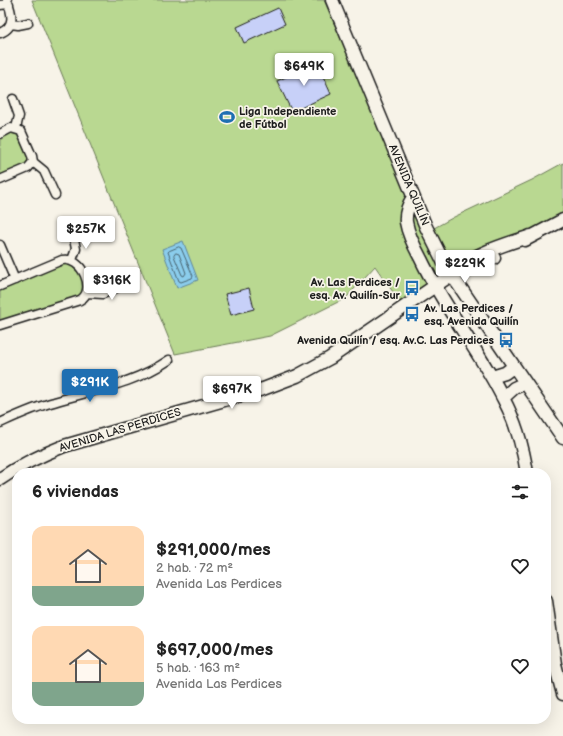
<!DOCTYPE html>
<html lang="es">
<head>
<meta charset="utf-8">
<style>
  body { margin:0; font-family:"Balsamiq Sans",sans-serif; background:#f2f2f2; color:#222; height:100vh; display:flex; flex-direction:column; font-size:15px; white-space:nowrap }
  * { box-sizing:border-box; margin:0 }
  p { font-size:13px; color:#767676 }
  .icon { flex:none; width:22px; height:22px; fill:none; stroke:currentColor; stroke-width:2; stroke-linecap:round; stroke-linejoin:round }
  .map { position:relative; flex:1; overflow:hidden }
  .panel { position:absolute; left:12px; top:468px; width:539px; height:256px; display:flex; flex-direction:column; background:#fff; border-radius:16px; box-shadow:0 4px 16px #0002 }
  .panel>* { flex:none }
  .price { position:absolute; translate:-50% -34px; padding:0 9px; border-radius:4px; background:#fff; color:#222; font-size:13px; line-height:26px; filter:drop-shadow(0 1px 2px #0008) }
  .price::after { content:''; position:absolute; left:50%; top:24px; width:12px; height:9px; margin-left:-6px; background:inherit; clip-path:polygon(0 0,100% 0,50% 100%) }
  .price.on { background:#1f6fb2; color:#fff }
  ul { padding:0; list-style:none }
  li { display:flex; align-items:center; gap:12px; height:100px; padding:0 20px }
  li span { display:grid; place-items:center; flex:none; width:112px; height:80px; border-radius:12px; color:#555 }
  li>.icon { margin-inline-start:auto }
  span .icon { width:48px; height:48px; fill:#fffc; stroke-width:1 }
  li b { font-size:17px }
  h2 { display:flex; justify-content:space-between; align-items:center; height:48px; padding:0 20px; font-size:17px }
  .map>svg:first-child { display:block }
  .green { fill:#b9d891; stroke:#6a7a56 }
  .water { fill:#8bcdec; stroke:#5f8699 }
  .lines { fill:none; stroke-linecap:round; stroke-linejoin:round }
  .shore { stroke:#48636f; stroke-width:1 }
  .building { fill:#c7d0f8; stroke:#1c1c1c }
  .street-casing { stroke:#1c1c1c; stroke-width:11 }
  .secondary-casing { stroke:#1c1c1c; stroke-width:15 }
  .street { stroke:#f7f3e8; stroke-width:8 }
  .secondary { stroke:#f7f3e8; stroke-width:12 }
  .labels { text-anchor:middle; dominant-baseline:central; stroke-width:3.5; stroke-linejoin:round; paint-order:stroke }
  .poi-label { font-size:11px; font-weight:bold; fill:#1c1c1c; stroke:#f7f3e8; text-anchor:start }
  .street-label { font-size:11px; fill:#1c1c1c; stroke:#f7f3e8 }
</style>
</head>
<body>
<div class="map">
<svg width="563" height="736" viewBox="0 0 563 736">
  <rect width="100%" height="100%" fill="#f7f3e8"/>
  <filter id="ink" filterUnits="userSpaceOnUse"><feTurbulence type="fractalNoise" baseFrequency=".025" numOctaves="2"/><feDisplacementMap in="SourceGraphic" scale="8" xChannelSelector="R" yChannelSelector="G"/><feConvolveMatrix kernelMatrix="1 2 1 2 8 2 1 2 1" color-interpolation-filters="sRGB"/></filter>
  <g filter="url(#ink)">
    <!-- green -->
    <path class="green" d="M 32,0 L 324,0 L 425,233 L 454,217 L 532,180 L 563,163 L 563,217 L 402,305 L 375,266 L 346,298 L 270,336 L 175,354 Z
      M 10,132 C 21,132 28,150 28,160 L 24,166 L 0,176 L 0,138 Z
      M 65,263 C 79,264 88,285 80,296 L 0,321 L 0,290 Z"/>
    <!-- water -->
    <path class="water" d="M 183,241 L 198,280 L 177,288 L 162,249 Z"/>
    <g class="lines">
      <!-- shore -->
      <path class="shore" d="M 179,247 L 181,248 L 193,276 L 192,278 L 181,282 L 179,281 L 168,252 L 169,251 Z
        M 176,253 L 179,254 L 186,273 L 184,276 L 182,275 L 174,256 Z"/>
    </g>
    <!-- building -->
    <path class="building" d="M 278,8 L 285,24 L 244,43 L 237,27 Z
      M 317,63 L 331,94 L 292,112 L 277,81 Z
      M 249,288 L 254,309 L 231,315 L 225,294 Z"/>
    <g class="lines">
      <defs>
        <path id="street" d="M 0,5 L 9,4
          M 11,24 L 18,25 L 28,23
          M 0,33 C 16,27 12,13 7,0
          M 13,99 L 19,116 L 16,128
          M 0,134 L 11,128 L 21,131 L 32,156 L 33,162 L 28,168 L 0,180
          M 33,162 L 44,171 L 55,195
          M 0,245 L 15,280
          M 72,260 L 76,249 L 74,239
          M 0,286 L 62,260 C 82,256 97,291 80,300 L 0,325
          M 87,293 L 103,294 L 132,280
          M 0,423 C 18,415 35,407 54,402 C 93,390 134,384 169,360"/>
        <path id="secondary" d="M 332,0 L 426,227 L 445,265 L 563,438
          M 413,197 C 408,205 405,212 406,222 C 408,234 415,248 421,259 C 444,308 479,350 503,398 C 516,422 523,447 527,473
          M 525,240 L 563,220
          M 456,274 L 494,258
          M 492,377 L 505,373 L 513,367
          M 503,398 L 514,388 L 525,383
          M 0,479 C 20,465 41,455 64,446 L 263,389 L 297,376 L 330,358 L 451,275 C 463,257 509,243 531,236
          M 546,601 L 555,664 L 563,694"/>
      </defs>
      <!-- street casing -->
      <use href="#street" class="street-casing"/>
      <!-- secondary casing -->
      <use href="#secondary" class="secondary-casing"/>
      <!-- street -->
      <use href="#street" class="street"/>
      <!-- secondary -->
      <use href="#secondary" class="secondary"/>
    </g>
  </g>
  <!-- icons -->
  <defs>
    <symbol id="stadium-bare" viewBox="-9 -9 18 18"><path d="M0-5a6.5 5 0 1 0 0 10a6.5 5 0 1 0 0-10ZM-3.5-1.8h7v3.6h-7Z" fill="#1f6fb2" stroke="#f7f3e8" stroke-width="2.5" paint-order="stroke"/></symbol>
    <symbol id="bus-bare" viewBox="-9 -9 18 18"><path d="M-5-6H5V4H4V6H2V4H-2V6H-4V4H-5ZM-3.5-4V0h7V-4ZM-3.5 1.2v1.5H-2V1.2ZM2 1.2v1.5H3.5V1.2Z" fill="#1f6fb2" stroke="#f7f3e8" stroke-width="2.5" paint-order="stroke"/></symbol>
  </defs>
  <g fill-rule="evenodd">
    <use href="#stadium-bare" x="216" y="106" width="22" height="22"/>
    <use href="#bus-bare" x="401" y="277" width="22" height="22"/>
    <use href="#bus-bare" x="401" y="303" width="22" height="22"/>
    <use href="#bus-bare" x="495" y="329" width="22" height="22"/>
  </g>
  <g class="labels">
    <!-- poi labels -->
    <g class="poi-label">
      <text x="239" y="111">Liga Independiente<tspan x="239" dy="13">de Fútbol</tspan></text>
      <text x="400" y="282" text-anchor="end">Av. Las Perdices /<tspan x="400" dy="13">esq. Av. Quilín-Sur</tspan></text>
      <text x="424" y="308">Av. Las Perdices /<tspan x="424" dy="13">esq. Avenida Quilín</tspan></text>
      <text x="494" y="340" text-anchor="end">Avenida Quilín / esq. Av.C. Las Perdices</text>
    </g>
    <!-- street labels -->
    <g class="street-label">
      <text transform="translate(409 185) rotate(67)">AVENIDA QUILÍN</text>
      <text transform="translate(120 430) rotate(-17)">AVENIDA LAS PERDICES</text>
    </g>
  </g>
</svg>
<b class="price" style="left:304px;top:87px">$649K</b>
<b class="price" style="left:86px;top:250px">$257K</b>
<b class="price" style="left:465px;top:284px">$229K</b>
<b class="price" style="left:112px;top:301px">$316K</b>
<b class="price on" style="left:90px;top:403px">$291K</b>
<b class="price" style="left:232px;top:410px">$697K</b>
<section class="panel">
<h2>6 viviendas<svg class="icon" aria-label="filters" viewBox="0 0 24 24"><path d="M4 7h16M4 17h16"/><circle cx="9" cy="7" r="2"/><circle cx="15" cy="17" r="2"/></svg></h2>
<ul>
<li><span style="background:linear-gradient(#ffd9b3 75%,#7fa58c 0)"><svg class="icon" aria-label="home" viewBox="0 0 24 24"><path d="M3 11l9-7 9 7M6 9v11h12V9"/></svg></span><div><b>$291,000/mes</b><p>2 hab. · 72 m²</p><p>Avenida Las Perdices</p></div><svg class="icon" aria-label="heart" viewBox="0 0 24 24"><path d="M12 20l-8-8c-3-5 5-10 8-4 3-6 11-1 8 4z"/></svg></li>
<li><span style="background:linear-gradient(#ffd9b3 70%,#7fa58c 0)"><svg class="icon" aria-label="home" viewBox="0 0 24 24"><path d="M3 11l9-7 9 7M6 9v11h12V9"/></svg></span><div><b>$697,000/mes</b><p>5 hab. · 163 m²</p><p>Avenida Las Perdices</p></div><svg class="icon" aria-label="heart" viewBox="0 0 24 24"><path d="M12 20l-8-8c-3-5 5-10 8-4 3-6 11-1 8 4z"/></svg></li>
</ul>
</section>
</div>
</body>
</html>
